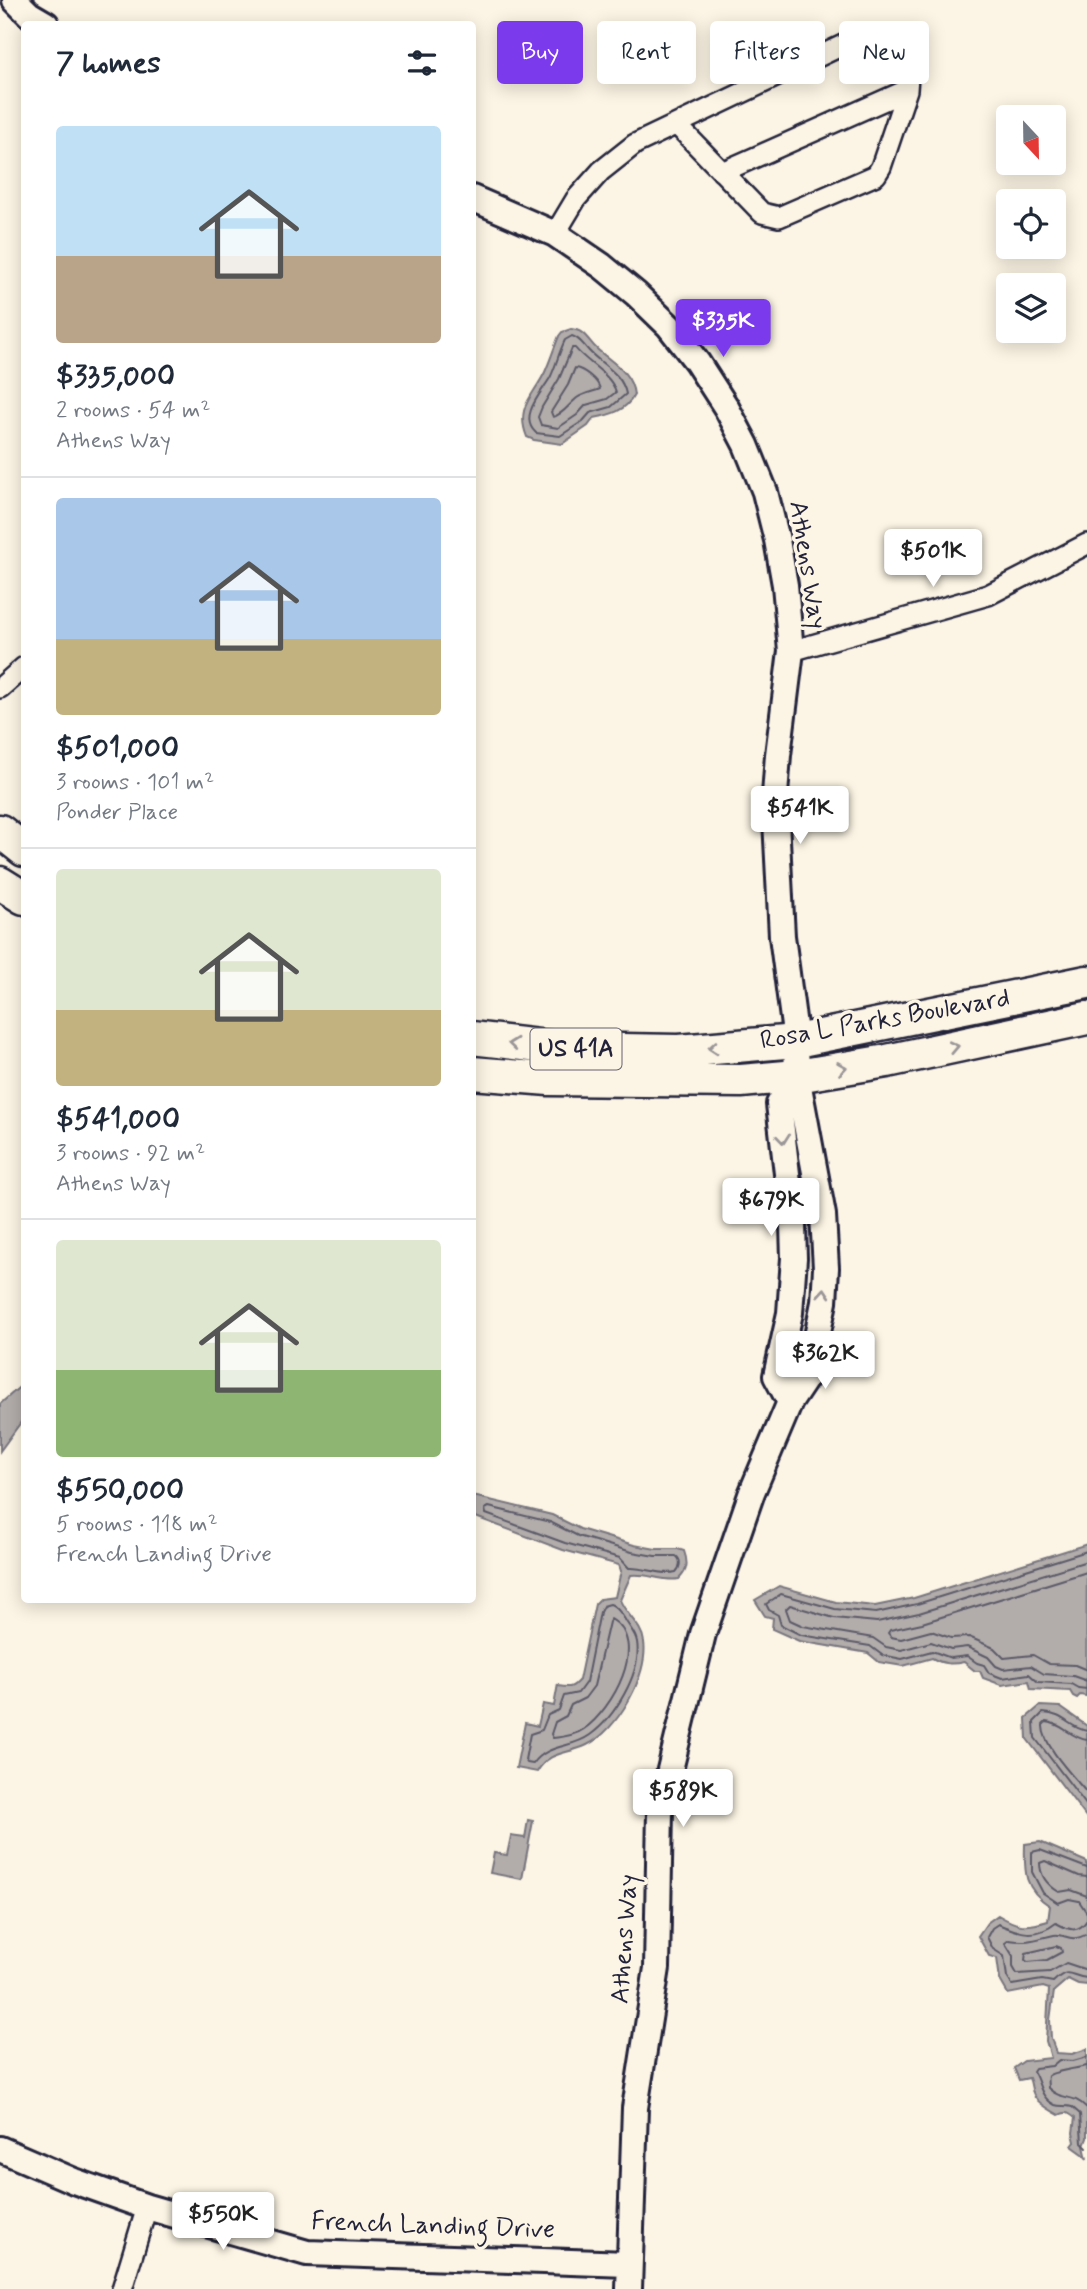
<!DOCTYPE html>
<html lang="en">
<head>
<meta charset="utf-8">
<style>
  body { margin:0; font-family:Mynerve,sans-serif; background:#f6f6f7; color:#1f2937; height:100vh; display:flex; flex-direction:column; font-size:26px; white-space:nowrap }
  * { box-sizing:border-box; margin:0 }
  p { font-size:23px; color:#747a83 }
  .icon { flex:none; width:38px; height:38px; fill:none; stroke:currentColor; stroke-width:2; stroke-linecap:round; stroke-linejoin:round }
  .map { position:relative; flex:1; overflow:hidden }
  .panel { position:absolute; left:21px; top:21px; width:455px; height:1582px; display:flex; flex-direction:column; background:#fff; border-radius:7px; box-shadow:0 4px 18px #0003 }
  .panel>* { flex:none }
  .guide { position:absolute; left:497px; top:21px; width:485px; height:63px; display:flex; gap:14px }
  .needle { width:46px; rotate:158deg }
  .controls { position:absolute; left:996px; top:105px; display:grid; gap:14px }
  .controls a { display:grid; place-items:center; width:70px; height:70px; border-radius:7px; background:#fff; box-shadow:0 4px 18px #0003; font-size:35px }
  .price { position:absolute; translate:-50% -60px; padding:0 16px; border-radius:7px; background:#fff; color:#222; font-size:23px; line-height:46px; filter:drop-shadow(0 2px 4px #0008) }
  .price::after { content:''; position:absolute; left:50%; top:42px; width:21px; height:16px; margin-left:-10px; background:inherit; clip-path:polygon(0 0,100% 0,50% 100%) }
  .price.on { background:#7c3aed; color:#fff }
  ul { padding:0; list-style:none }
  li { display:grid; align-content:center; gap:14px; height:371px; padding:0 35px }
  li+li { border-top:2px solid #e0e1e3 }
  li span { display:grid; place-items:center; height:217px; border-radius:7px; color:#555 }
  li>.icon { margin-inline-start:auto }
  span .icon { width:126px; height:126px; fill:#fffc; stroke-width:1 }
  li b { font-size:30px }
  h2 { display:flex; justify-content:space-between; align-items:center; height:84px; padding:0 35px; font-size:30px }
  .tag { padding:0 24px; border-radius:7px; background:#fff; box-shadow:0 4px 18px #0003; font-size:24px; line-height:63px }
  .tag.on { background:#7c3aed; color:#fff }
  .map>svg:first-child { display:block }
  .water { fill:#b2adab; stroke:#78757e; stroke-width:2 }
  .lines { fill:none; stroke-linecap:round; stroke-linejoin:round }
  .shore { stroke:#5c5a68; stroke-width:2 }
  .minor-casing { stroke:#22223b; stroke-width:24 }
  .tertiary-casing { stroke:#22223b; stroke-width:30 }
  .primary-casing { stroke:#22223b; stroke-width:37 }
  .minor { stroke:#fcf5e5; stroke-width:19 }
  .tertiary { stroke:#fcf5e5; stroke-width:24 }
  .primary { stroke:#fcf5e5; stroke-width:32 }
  .oneway { stroke:#9a9698 }
  .labels { text-anchor:middle; dominant-baseline:central; stroke-width:7; stroke-linejoin:round; paint-order:stroke }
  .shield { fill:#fcf5e5; stroke:#63616e; stroke-width:2 }
  .shield-label { font-size:24px; font-weight:bold; fill:#22223b }
  .street-label { font-size:26px; fill:#22223b; stroke:#fcf5e5 }
</style>
</head>
<body>
<div class="map">
<svg width="1087" height="2289" viewBox="0 0 1087 2289">
  <rect width="100%" height="100%" fill="#fcf5e5"/>
  <filter id="ink" filterUnits="userSpaceOnUse"><feTurbulence type="fractalNoise" baseFrequency=".0143" numOctaves="2"/><feDisplacementMap in="SourceGraphic" scale="14" xChannelSelector="R" yChannelSelector="G"/><feConvolveMatrix kernelMatrix="1 2 1 2 8 2 1 2 1" color-interpolation-filters="sRGB"/></filter>
  <g filter="url(#ink)">
    <!-- water -->
    <path class="water" d="M 571,329 C 585,330 588,341 597,349 C 611,362 632,372 634,395 C 626,411 610,415 594,418 L 588,426 L 562,444 L 534,440 L 527,437 C 515,407 533,397 545,372 C 550,361 554,348 559,336 L 562,332 Z
      M 24,1383 L 24,1418 L 0,1451 L 0,1404 Z
      M 473,1496 L 552,1515 L 580,1529 L 634,1545 L 656,1549 L 678,1549 L 684,1551 C 688,1562 688,1570 679,1579 C 663,1582 648,1573 631,1575 L 620,1600 C 626,1615 642,1625 644,1642 C 649,1675 617,1731 587,1745 C 566,1755 550,1750 537,1772 L 516,1768 L 525,1723 L 538,1726 L 543,1704 L 554,1706 L 558,1684 L 558,1686 C 570,1688 572,1688 579,1680 L 595,1604 L 600,1599 L 615,1597 L 621,1571 L 619,1565 L 563,1550 L 473,1516 Z
      M 1087,1544 L 1086,1696 L 1080,1695 L 1077,1698 L 1073,1696 L 1070,1691 L 1031,1689 L 1029,1681 L 1002,1685 L 983,1678 L 980,1671 L 975,1671 L 964,1662 C 951,1665 943,1664 932,1658 L 903,1666 L 879,1662 L 868,1653 L 799,1641 L 772,1629 L 773,1618 L 765,1616 L 755,1600 L 779,1586 L 836,1602 L 875,1606 L 914,1598 Z
      M 1040,1706 L 1060,1707 L 1087,1726 L 1087,1818 L 1027,1739 L 1026,1718 Z
      M 528,1820 L 533,1821 L 522,1879 L 490,1873 L 494,1853 L 507,1855 L 511,1836 L 525,1838 Z
      M 1040,1842 L 1087,1862 L 1087,1985 L 1078,1984 L 1068,1979 L 1054,1991 L 1050,2020 L 1051,2038 L 1056,2053 L 1072,2054 L 1087,2049 L 1087,2138 L 1084,2146 L 1087,2159 L 1083,2154 L 1072,2146 L 1075,2142 L 1073,2133 L 1075,2118 C 1069,2113 1066,2111 1059,2115 C 1050,2110 1039,2104 1034,2096 C 1031,2090 1032,2084 1029,2078 L 1019,2080 L 1014,2068 L 1024,2061 L 1051,2058 L 1046,2041 L 1049,1989 L 1043,1987 L 1008,1994 L 1000,1980 L 997,1958 L 989,1956 L 978,1936 L 987,1923 L 998,1915 C 1018,1927 1025,1928 1048,1921 L 1050,1906 C 1024,1889 1024,1873 1025,1844 Z"/>
    <g class="lines">
      <!-- shore -->
      <path class="shore" d="M 572,336 C 581,339 583,345 589,351 C 603,366 622,373 626,394 L 611,407 L 590,413 L 583,421 L 560,436 L 536,433 C 518,417 541,393 550,378 C 556,366 559,352 565,340 Z
        M 572,348 L 575,348 C 587,363 611,374 616,392 L 607,399 L 586,405 L 577,415 L 558,428 L 541,425 L 538,417 L 542,407 L 559,379 Z
        M 575,368 C 583,369 598,380 600,389 C 593,392 584,393 577,398 C 568,405 564,414 553,417 L 551,412 L 568,385 Z
        M 489,1507 L 550,1522 L 578,1536 L 632,1552 L 655,1556 L 676,1556 C 682,1560 680,1568 676,1572 C 661,1576 645,1567 629,1568 L 620,1558 L 565,1543 L 486,1514 L 485,1509 Z
        M 1087,1551 L 917,1604 L 876,1613 L 835,1609 L 781,1594 L 766,1604 L 769,1610 L 778,1615 L 781,1625 L 801,1635 L 870,1646 L 882,1655 L 902,1659 L 932,1651 L 951,1658 L 967,1656 L 977,1663 L 984,1665 L 989,1673 L 1002,1678 L 1029,1674 L 1038,1682 L 1071,1684 L 1078,1688 L 1087,1689
        M 1087,1561 L 919,1613 L 877,1622 L 834,1618 L 790,1605 L 786,1609 L 790,1620 L 803,1626 L 873,1638 L 886,1647 L 901,1650 L 931,1642 L 951,1649 L 967,1647 L 988,1657 L 996,1666 L 1003,1669 L 1031,1666 L 1044,1674 L 1073,1676 L 1087,1681
        M 1087,1572 L 922,1623 L 890,1630 L 888,1633 L 891,1637 L 901,1639 L 931,1631 L 951,1638 L 969,1637 L 994,1648 L 1004,1658 L 1033,1655 L 1049,1664 L 1075,1665 L 1087,1670
        M 610,1604 C 617,1606 623,1616 627,1623 C 631,1629 636,1635 637,1642 C 642,1673 614,1718 590,1735 C 571,1749 548,1743 533,1764 L 527,1763 L 525,1760 L 530,1734 L 542,1730 L 548,1715 L 559,1710 L 564,1696 L 578,1693 L 586,1682 L 600,1612 L 603,1606 Z
        M 611,1619 C 651,1642 611,1711 584,1729 C 576,1735 563,1737 553,1738 L 551,1734 L 555,1722 L 566,1716 L 571,1705 L 585,1698 L 594,1686 L 609,1622 Z
        M 1087,1731 C 1069,1728 1065,1714 1043,1713 L 1034,1722 L 1035,1738 L 1087,1806
        M 1087,1740 C 1071,1738 1062,1723 1046,1722 L 1043,1725 C 1042,1745 1074,1777 1087,1793
        M 1087,1868 L 1040,1850 L 1032,1852 L 1032,1872 L 1043,1893 L 1058,1903 L 1069,1899 L 1079,1901 L 1087,1913
        M 1087,1877 L 1079,1876 L 1045,1861 L 1040,1863 C 1040,1876 1049,1886 1059,1892 L 1071,1890 L 1087,1896
        M 1087,1920 C 1078,1934 1069,1930 1056,1923 C 1036,1939 1019,1933 998,1924 L 992,1928 L 987,1937 L 993,1949 L 1004,1956 L 1007,1977 L 1012,1985 L 1042,1980 L 1053,1982 C 1070,1966 1068,1976 1087,1978
        M 1087,1934 C 1069,1944 1066,1933 1054,1935 C 1036,1939 1028,1943 1009,1940 L 1005,1943 L 1013,1956 L 1013,1967 L 1017,1974 L 1050,1972 L 1066,1963 L 1087,1970
        M 1056,1946 L 1061,1948 L 1062,1952 L 1047,1960 L 1028,1962 L 1025,1960 L 1026,1953 Z
        M 1087,2057 L 1073,2061 L 1059,2060 L 1052,2066 L 1035,2068 L 1033,2071 C 1041,2083 1039,2097 1055,2105 C 1060,2107 1066,2105 1072,2107 L 1080,2114 L 1082,2143 L 1087,2148
        M 1087,2066 C 1079,2068 1052,2071 1048,2076 C 1047,2077 1048,2087 1048,2088 C 1063,2102 1071,2092 1087,2108"/>
      <defs>
        <path id="minor" d="M 722,172 L 907,90
          M 555,234 L 576,199 L 601,171 L 635,144 L 845,44 L 858,42 L 890,49 L 908,76 L 907,90 L 881,167 L 876,175 L 779,217 L 762,213 L 677,125
          M 791,651 L 988,595 L 1087,544
          M 0,688 L 24,667
          M 122,2289 L 147,2207"/>
        <path id="tertiary" d="M 15,0 L 29,14 L 46,24
          M 472,198 L 555,234 L 602,266 L 636,294 L 669,326 L 697,362 L 726,407 L 746,445 L 765,492 L 777,540 L 785,585 L 791,651 L 778,755 L 775,795 L 776,820 L 782,936 L 796,1041 L 797,1076 L 823,1215 L 826,1268 L 824,1302 L 810,1372 L 790,1402 L 752,1492 L 703,1634 L 660,1811 L 657,1968 L 635,2108 L 629,2289
          M 790,1402 L 776,1376 L 790,1313 L 794,1258 L 793,1226 L 779,1104 L 797,1076
          M 0,2149 L 74,2181 L 147,2207 L 307,2253 L 628,2264"/>
        <path id="primary" d="M 0,831 L 24,850
          M 0,883 L 24,898
          M 472,1038 L 565,1049 L 679,1051 L 796,1041 L 1087,982
          M 472,1073 L 549,1079 L 741,1081 L 797,1076 L 887,1061 L 1087,1018"/>
      </defs>
      <!-- minor casing -->
      <use href="#minor" class="minor-casing"/>
      <!-- tertiary casing -->
      <use href="#tertiary" class="tertiary-casing"/>
      <!-- primary casing -->
      <use href="#primary" class="primary-casing"/>
      <!-- minor -->
      <use href="#minor" class="minor"/>
      <!-- tertiary -->
      <use href="#tertiary" class="tertiary"/>
      <!-- primary -->
      <use href="#primary" class="primary"/>
    </g>
    <!-- one-way arrows -->
    <defs><path id="oneway-chevron" d="M-2-3.5L2.5 0L-2 3.5" fill="none" stroke-width="1.6" stroke-linecap="round" stroke-linejoin="round" transform="scale(1.75)"/></defs>
    <g class="oneway">
      <use href="#oneway-chevron" transform="translate(513 1044) rotate(-174)"/>
      <use href="#oneway-chevron" transform="translate(954 1047) rotate(-12)"/>
      <use href="#oneway-chevron" transform="translate(713 1048) rotate(175)"/>
      <use href="#oneway-chevron" transform="translate(842 1068) rotate(-9)"/>
      <use href="#oneway-chevron" transform="translate(783 1139) rotate(84)"/>
      <use href="#oneway-chevron" transform="translate(824 1293) rotate(-85)"/>
    </g>
  </g>
  <g class="labels">
    <!-- shield labels -->
    <rect class="shield" x="530.5" y="1028.5" width="91" height="41" rx="5"/>
    <g class="shield-label">
      <text x="576" y="1049">US 41A</text>
    </g>
    <!-- street labels -->
    <g class="street-label">
      <text transform="translate(807 565) rotate(81)">Athens Way</text>
      <text transform="translate(885 1020) rotate(-10)">Rosa L Parks Boulevard</text>
      <text transform="translate(625 1939) rotate(-86)">Athens Way</text>
      <text transform="translate(433 2226) rotate(2)">French Landing Drive</text>
    </g>
  </g>
</svg>
<div class="controls">
<a><svg class="needle" viewBox="-14 -14 28 28"><path d="M0-13l5 13h-10z" fill="#e53935"/><path d="M0 13l5-13h-10z" fill="#747a83"/></svg></a>
<a><svg class="icon" aria-label="locate" viewBox="0 0 24 24"><circle cx="12" cy="12" r="6"/><path d="M12 2v4M12 18v4M2 12h4M18 12h4"/></svg></a>
<a><svg class="icon" aria-label="layers" viewBox="0 0 24 24"><path d="M12 4l9 5-9 5-9-5zM3 14l9 5 9-5"/></svg></a>
</div>
<b class="price on" style="left:723px;top:359px">$335K</b>
<b class="price" style="left:933px;top:589px">$501K</b>
<b class="price" style="left:800px;top:846px">$541K</b>
<b class="price" style="left:771px;top:1238px">$679K</b>
<b class="price" style="left:825px;top:1391px">$362K</b>
<b class="price" style="left:683px;top:1829px">$589K</b>
<b class="price" style="left:223px;top:2252px">$550K</b>
<div class="guide">
<a class="tag on">Buy</a>
<a class="tag">Rent</a>
<a class="tag">Filters</a>
<a class="tag">New</a>
</div>
<section class="panel">
<h2>7 homes<svg class="icon" aria-label="filters" viewBox="0 0 24 24"><path d="M4 7h16M4 17h16"/><circle cx="9" cy="7" r="2"/><circle cx="15" cy="17" r="2"/></svg></h2>
<ul>
<li><span style="background:linear-gradient(#bfe0f5 60%,#b9a48a 0)"><svg class="icon" aria-label="home" viewBox="0 0 24 24"><path d="M3 11l9-7 9 7M6 9v11h12V9"/></svg></span><div><b>$335,000</b><p>2 rooms · 54 m²</p><p>Athens Way</p></div></li>
<li><span style="background:linear-gradient(#a9c7e8 65%,#c2b280 0)"><svg class="icon" aria-label="home" viewBox="0 0 24 24"><path d="M3 11l9-7 9 7M6 9v11h12V9"/></svg></span><div><b>$501,000</b><p>3 rooms · 101 m²</p><p>Ponder Place</p></div></li>
<li><span style="background:linear-gradient(#dfe7d0 65%,#c2b280 0)"><svg class="icon" aria-label="home" viewBox="0 0 24 24"><path d="M3 11l9-7 9 7M6 9v11h12V9"/></svg></span><div><b>$541,000</b><p>3 rooms · 92 m²</p><p>Athens Way</p></div></li>
<li><span style="background:linear-gradient(#dfe7d0 60%,#8fb573 0)"><svg class="icon" aria-label="home" viewBox="0 0 24 24"><path d="M3 11l9-7 9 7M6 9v11h12V9"/></svg></span><div><b>$550,000</b><p>5 rooms · 118 m²</p><p>French Landing Drive</p></div></li>
</ul>
</section>
</div>
</body>
</html>
